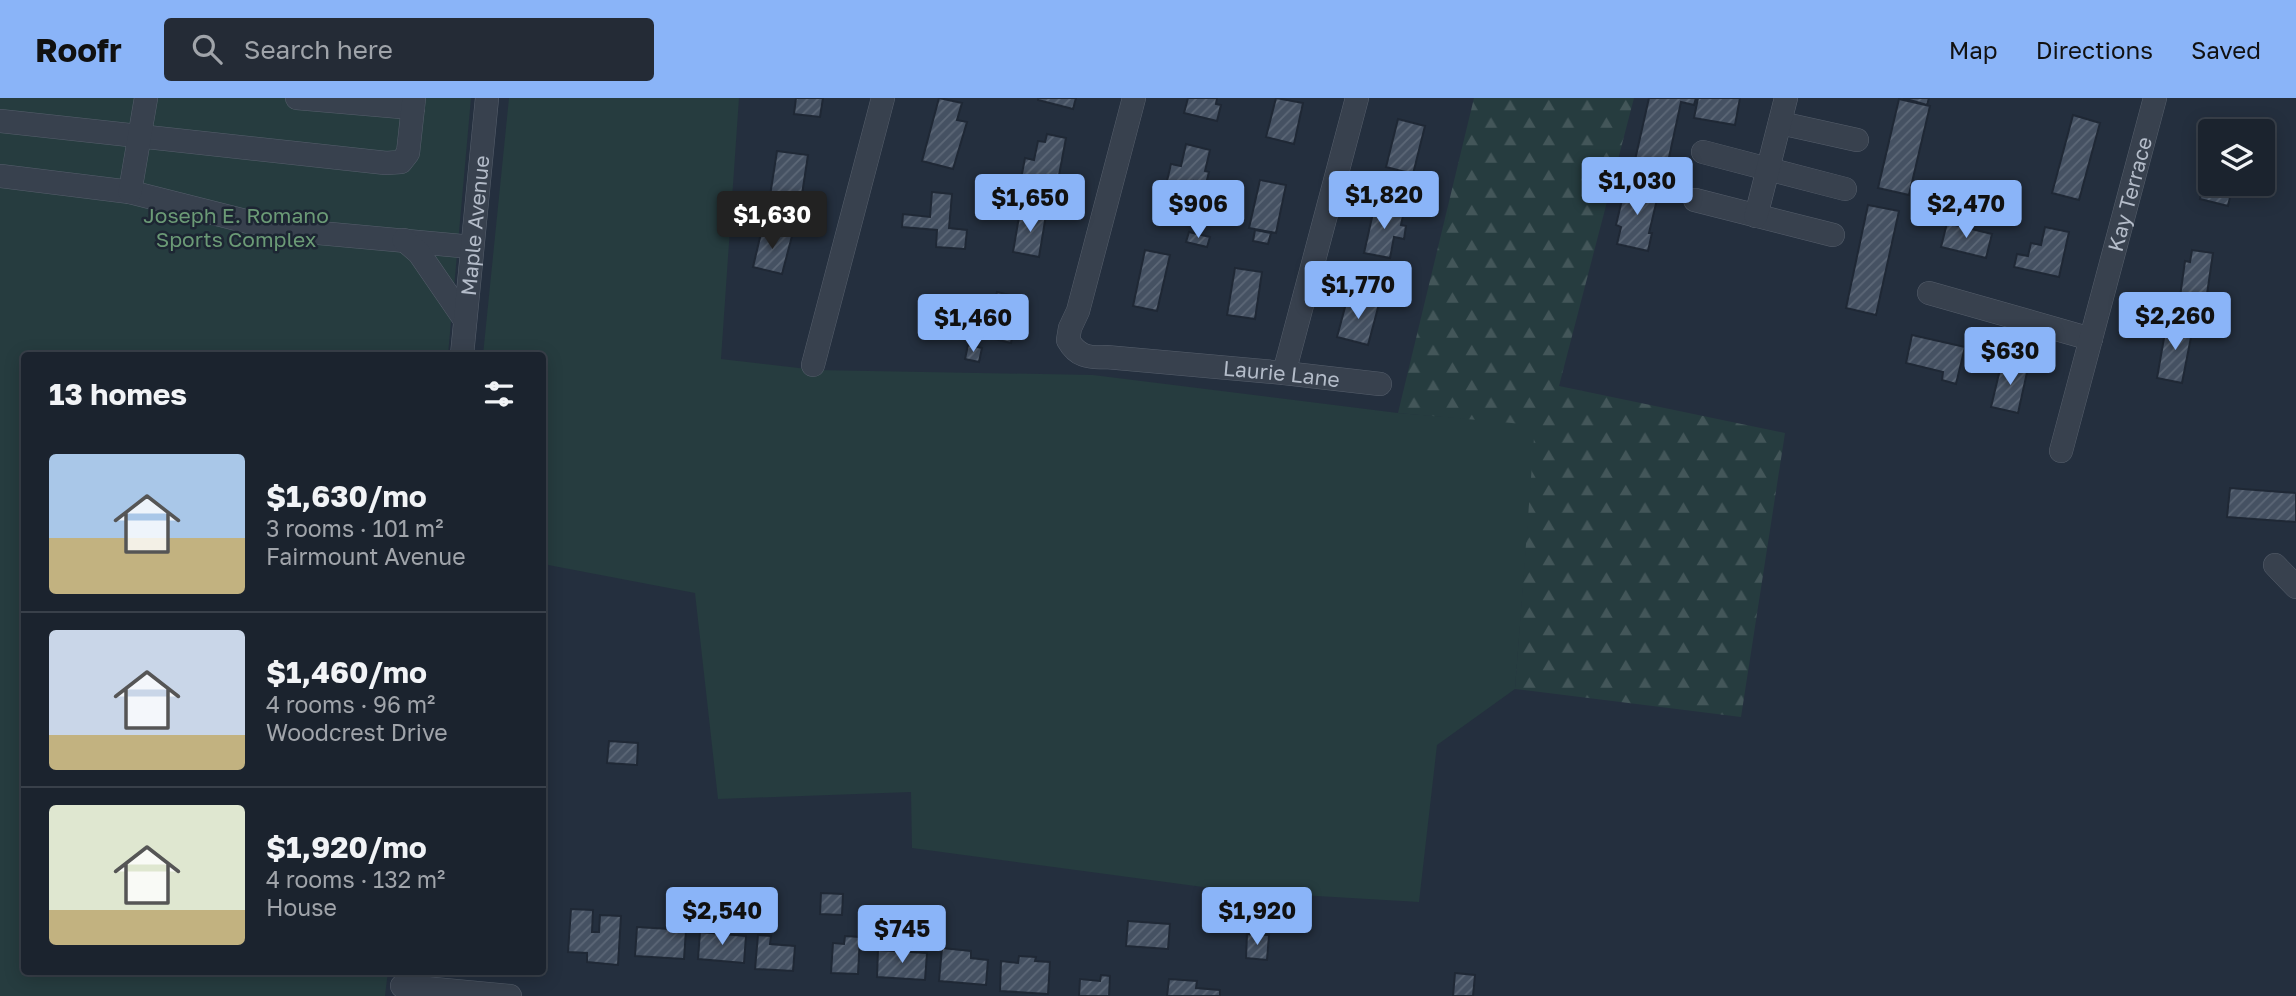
<!DOCTYPE html>
<html lang="en">
<head>
<meta charset="utf-8">
<style>
  body { margin:0; font-family:"Golos Text",sans-serif; background:#242b36; color:#f1f3f6; height:100vh; display:flex; flex-direction:column; font-size:26px; white-space:nowrap }
  * { box-sizing:border-box; margin:0 }
  p { font-size:23px; color:#a0a4aa }
  .icon { flex:none; width:38px; height:38px; fill:none; stroke:currentColor; stroke-width:2; stroke-linecap:round; stroke-linejoin:round }
  .map { position:relative; flex:1; overflow:hidden }
  .drawer { position:absolute; left:21px; top:254px; width:525px; height:623px; display:flex; flex-direction:column; background:#1b232e; border-radius:7px; box-shadow:0 4px 18px #0003,0 0 0 2px #39404a }
  .drawer>* { flex:none }
  .fabs { position:absolute; left:2198px; top:21px; display:grid; gap:14px }
  .fabs a { display:grid; place-items:center; width:77px; height:77px; border-radius:7px; background:#1b232e; box-shadow:0 4px 18px #0003,0 0 0 2px #39404a; font-size:35px }
  .price { position:absolute; translate:-50% -60px; padding:0 16px; border-radius:7px; background:#8ab4f8; color:#111; font-size:23px; line-height:46px; filter:drop-shadow(0 2px 4px #0008) }
  .price::after { content:''; position:absolute; left:50%; top:42px; width:21px; height:16px; margin-left:-10px; background:inherit; clip-path:polygon(0 0,100% 0,50% 100%) }
  .price.current { background:#222; color:#fff }
  ul { padding:0; list-style:none }
  li { display:flex; align-items:center; gap:21px; height:175px; padding:0 28px }
  li+li { border-top:2px solid #39404a }
  li span { display:grid; place-items:center; flex:none; width:196px; height:140px; border-radius:7px; color:#555 }
  li>.icon { margin-inline-start:auto }
  span .icon { width:84px; height:84px; fill:#fffc; stroke-width:1 }
  li b { font-size:30px }
  h2 { display:flex; justify-content:space-between; align-items:center; height:84px; padding:0 28px; font-size:30px }
  header { display:flex; align-items:center; gap:42px; box-sizing:border-box; height:98px; padding:0 35px; background:#8ab4f8; color:#111 }
  header strong { font-size:33px }
  nav { display:flex; gap:38px; margin-inline-start:auto; font-size:24px }
  .search { width:490px; height:63px; background:#242b36; display:flex; align-items:center; gap:18px; box-sizing:border-box; padding:0 24px; border-radius:7px; color:#a0a4aa; font-size:26px }
  .map>svg:first-child { display:block }
  .green { fill:#263c3f }
  .forest { fill:url(#forest-firs) }
  .building { fill:url(#building-hatch); stroke:#1f2835; stroke-width:2 }
  .lines { fill:none; stroke-linecap:round; stroke-linejoin:round }
  .minor-casing { stroke:#565f6c; stroke-width:24 }
  .minor { stroke:#38414e; stroke-width:23 }
  .labels { text-anchor:middle; dominant-baseline:central; stroke-width:5; stroke-linejoin:round; paint-order:stroke }
  .street-label { font-size:21px; fill:#b4bcc9; stroke:#1d2633 }
  .park-label { font-size:21px; fill:#6b9a76; stroke:#1d2633 }
</style>
</head>
<body>
<header>
<strong>Roofr</strong>
<div class="search"><svg class="icon" aria-label="search" viewBox="0 0 24 24"><circle cx="10" cy="10" r="6"/><path d="M15 15l6 6"/></svg>Search here</div>
<nav><a>Map</a><a>Directions</a><a>Saved</a></nav>
</header>
<div class="map">
<svg width="2296" height="898" viewBox="0 0 2296 898">
  <defs>
    <pattern id="forest-firs" width="22" height="20" patternUnits="userSpaceOnUse" patternTransform="scale(1.75)"><rect width="22" height="20" fill="#263c3f"/><path d="M5 1l3.5 6h-7zM16 11l3.5 6h-7z" fill="#435659"/></pattern>
    <pattern id="building-hatch" width="6" height="6" patternUnits="userSpaceOnUse" patternTransform="scale(1.75)"><rect width="6" height="6" fill="#455162"/><path d="M-1 1l2-2M0 6l6-6M5 7l2-2" fill="none" stroke="#5d6877"/></pattern>
  </defs>
  <rect width="100%" height="100%" fill="#242f3e"/>
  <!-- green -->
  <path class="green" d="M 0,0 L 471,0 L 448,257 L 24,257 L 24,873 L 388,873 L 385,898 L 0,898 Z
    M 509,0 L 739,0 L 721,261 L 816,272 L 1093,277 L 1398,315 L 1536,326 L 1515,591 L 1437,647 L 1419,804 L 1233,793 L 912,750 L 911,694 L 718,701 L 695,495 L 543,466 L 542,257 L 483,257 Z"/>
  <!-- forest -->
  <path class="forest" d="M 1474,0 L 1634,0 L 1559,288 L 1785,335 L 1741,619 L 1515,591 L 1535,327 L 1398,315 Z"/>
  <!-- building -->
  <path class="building" d="M 796,0 L 823,0 L 820,19 L 794,16 Z
    M 939,0 L 962,5 L 957,22 L 967,24 L 953,71 L 922,63 Z
    M 1038,0 L 1076,0 L 1073,11 L 1038,2 Z
    M 1188,0 L 1217,0 L 1216,6 L 1221,7 L 1217,23 L 1184,15 Z
    M 1276,0 L 1303,5 L 1294,46 L 1266,39 Z
    M 1649,0 L 1696,0 L 1694,7 L 1681,4 L 1665,78 L 1633,71 Z
    M 1698,0 L 1740,0 L 1735,27 L 1694,20 Z
    M 1903,0 L 1929,0 L 1927,7 Z
    M 1899,1 L 1930,8 L 1909,97 L 1878,90 Z
    M 2073,17 L 2100,25 L 2079,102 L 2052,95 Z
    M 1398,21 L 1425,28 L 1413,76 L 1386,69 Z
    M 1047,36 L 1066,40 L 1057,88 L 1021,81 L 1025,60 L 1034,62 L 1038,43 L 1045,44 Z
    M 1186,46 L 1210,52 L 1205,73 L 1209,74 L 1206,86 L 1194,83 L 1188,110 L 1162,104 L 1171,66 L 1181,68 Z
    M 777,53 L 808,57 L 801,103 L 770,98 Z
    M 2210,61 L 2210,86 L 2233,86 L 2228,108 L 2200,101 Z
    M 1260,82 L 1286,87 L 1276,135 L 1249,130 Z
    M 1626,85 L 1659,93 L 1649,135 L 1652,135 L 1648,153 L 1617,146 L 1621,129 L 1616,127 Z
    M 932,94 L 952,96 L 949,130 L 967,132 L 965,151 L 936,149 L 937,132 L 902,129 L 903,116 L 930,119 Z
    M 1375,106 L 1404,113 L 1401,127 L 1406,128 L 1404,141 L 1394,139 L 1390,160 L 1364,155 Z
    M 1868,107 L 1899,113 L 1876,217 L 1846,210 Z
    M 1020,113 L 1046,117 L 1039,159 L 1013,154 Z
    M 1947,125 L 1992,136 L 1986,160 L 1941,149 Z
    M 2045,129 L 2069,134 L 2059,179 L 2014,169 L 2017,156 L 2028,158 L 2031,145 L 2041,147 Z
    M 762,131 L 792,138 L 782,176 L 753,169 Z
    M 1255,132 L 1271,135 L 1268,146 L 1253,143 Z
    M 1189,134 L 1210,139 L 1207,149 L 1186,144 Z
    M 1145,152 L 1170,157 L 1157,213 L 1133,208 Z
    M 2192,152 L 2213,155 L 2206,203 L 2180,199 L 2185,163 L 2190,164 Z
    M 1235,170 L 1262,174 L 1255,221 L 1227,217 Z
    M 997,194 L 1022,200 L 1011,245 L 986,239 Z
    M 1348,198 L 1379,206 L 1368,247 L 1337,239 Z
    M 2167,223 L 2193,229 L 2182,285 L 2157,280 Z
    M 1912,237 L 1965,249 L 1956,286 L 1942,282 L 1943,274 L 1906,265 Z
    M 968,247 L 982,250 L 979,264 L 965,261 Z
    M 2002,263 L 2028,270 L 2018,315 L 1991,309 Z
    M 2230,390 L 2296,395 L 2296,424 L 2227,419 Z
    M 609,643 L 638,645 L 637,667 L 607,665 Z
    M 821,795 L 843,796 L 842,817 L 820,816 Z
    M 571,811 L 593,812 L 592,834 L 599,834 L 600,817 L 621,818 L 618,867 L 587,864 L 587,855 L 568,854 Z
    M 1128,823 L 1170,826 L 1168,851 L 1126,848 Z
    M 637,829 L 686,832 L 684,861 L 635,858 Z
    M 700,834 L 746,838 L 744,865 L 698,861 Z
    M 1247,836 L 1269,837 L 1267,862 L 1246,860 Z
    M 758,837 L 771,838 L 770,846 L 795,848 L 793,873 L 755,871 Z
    M 845,838 L 860,839 L 858,876 L 831,875 L 833,845 L 844,846 Z
    M 942,850 L 971,853 L 971,860 L 988,862 L 986,887 L 939,883 Z
    M 878,852 L 927,855 L 925,882 L 877,879 Z
    M 1019,858 L 1036,859 L 1035,863 L 1050,864 L 1048,896 L 1000,893 L 1001,863 L 1018,865 Z
    M 1455,875 L 1475,877 L 1473,898 L 1453,898 Z
    M 1101,877 L 1110,878 L 1109,898 L 1079,898 L 1080,881 L 1100,883 Z
    M 1169,881 L 1197,883 L 1196,890 L 1220,892 L 1220,898 L 1167,898 Z"/>
  <g class="lines">
    <defs>
      <g id="minor">
        <path d="M 297,0 L 413,10"/>
        <path id="s1" d="M 1134,0 L 1078,213 L 1070,230 L 1068,242 C 1077,258 1088,260 1106,259 L 1284,275 L 1380,286"/>
        <path d="M 0,23 L 386,65 L 401,64 L 408,55 L 414,0"/>
        <path d="M 1780,25 L 1857,42"/>
        <path d="M 1703,54 L 1845,91"/>
        <path d="M 0,78 L 130,94 L 249,124 L 319,135 L 472,149"/>
        <path d="M 130,94 L 146,0"/>
        <path d="M 1695,102 L 1833,137"/>
        <path d="M 1756,118 L 1786,0"/>
        <path d="M 404,142 L 419,155 L 465,222"/>
        <path d="M 1929,195 L 2091,241"/>
        <path id="s2" d="M 462,257 L 487,0"/>
        <path d="M 813,267 L 883,0"/>
        <path d="M 1284,275 L 1357,0"/>
        <path id="s3" d="M 2061,353 L 2155,0"/>
        <path d="M 2275,467 L 2296,489"/>
        <path d="M 402,888 L 510,898"/>
      </g>
    </defs>
    <!-- minor casing -->
    <use href="#minor" class="minor-casing"/>
    <!-- minor -->
    <use href="#minor" class="minor"/>
  </g>
  <g class="labels">
    <!-- street labels -->
    <g class="street-label">
      <text stroke="none"><textPath href="#s3" startOffset="266">Kay Terrace</textPath></text>
      <text stroke="none"><textPath href="#s2" startOffset="130">Maple Avenue</textPath></text>
      <text stroke="none"><textPath href="#s1" startOffset="472">Laurie Lane</textPath></text>
    </g>
    <!-- park labels -->
    <g class="park-label">
      <text x="236" y="117">Joseph E. Romano<tspan x="236" dy="24">Sports Complex</tspan></text>
    </g>
  </g>
</svg>
<div class="fabs">
<a><svg class="icon" aria-label="layers" viewBox="0 0 24 24"><path d="M12 4l9 5-9 5-9-5zM3 14l9 5 9-5"/></svg></a>
</div>
<b class="price" style="left:1637px;top:119px">$1,030</b>
<b class="price" style="left:1384px;top:133px">$1,820</b>
<b class="price" style="left:1030px;top:136px">$1,650</b>
<b class="price" style="left:1198px;top:142px">$906</b>
<b class="price" style="left:1966px;top:142px">$2,470</b>
<b class="price current" style="left:772px;top:153px">$1,630</b>
<b class="price" style="left:1358px;top:223px">$1,770</b>
<b class="price" style="left:2175px;top:254px">$2,260</b>
<b class="price" style="left:973px;top:256px">$1,460</b>
<b class="price" style="left:2010px;top:289px">$630</b>
<b class="price" style="left:722px;top:849px">$2,540</b>
<b class="price" style="left:1257px;top:849px">$1,920</b>
<b class="price" style="left:902px;top:867px">$745</b>
<section class="drawer">
<h2>13 homes<svg class="icon" aria-label="filters" viewBox="0 0 24 24"><path d="M4 7h16M4 17h16"/><circle cx="9" cy="7" r="2"/><circle cx="15" cy="17" r="2"/></svg></h2>
<ul>
<li><span style="background:linear-gradient(#a9c7e8 60%,#c2b280 0)"><svg class="icon" aria-label="home" viewBox="0 0 24 24"><path d="M3 11l9-7 9 7M6 9v11h12V9"/></svg></span><div><b>$1,630/mo</b><p>3 rooms · 101 m²</p><p>Fairmount Avenue</p></div></li>
<li><span style="background:linear-gradient(#c9d6e8 75%,#c2b280 0)"><svg class="icon" aria-label="home" viewBox="0 0 24 24"><path d="M3 11l9-7 9 7M6 9v11h12V9"/></svg></span><div><b>$1,460/mo</b><p>4 rooms · 96 m²</p><p>Woodcrest Drive</p></div></li>
<li><span style="background:linear-gradient(#dfe7d0 75%,#c2b280 0)"><svg class="icon" aria-label="home" viewBox="0 0 24 24"><path d="M3 11l9-7 9 7M6 9v11h12V9"/></svg></span><div><b>$1,920/mo</b><p>4 rooms · 132 m²</p><p>House</p></div></li>
</ul>
</section>
</div>
</body>
</html>
